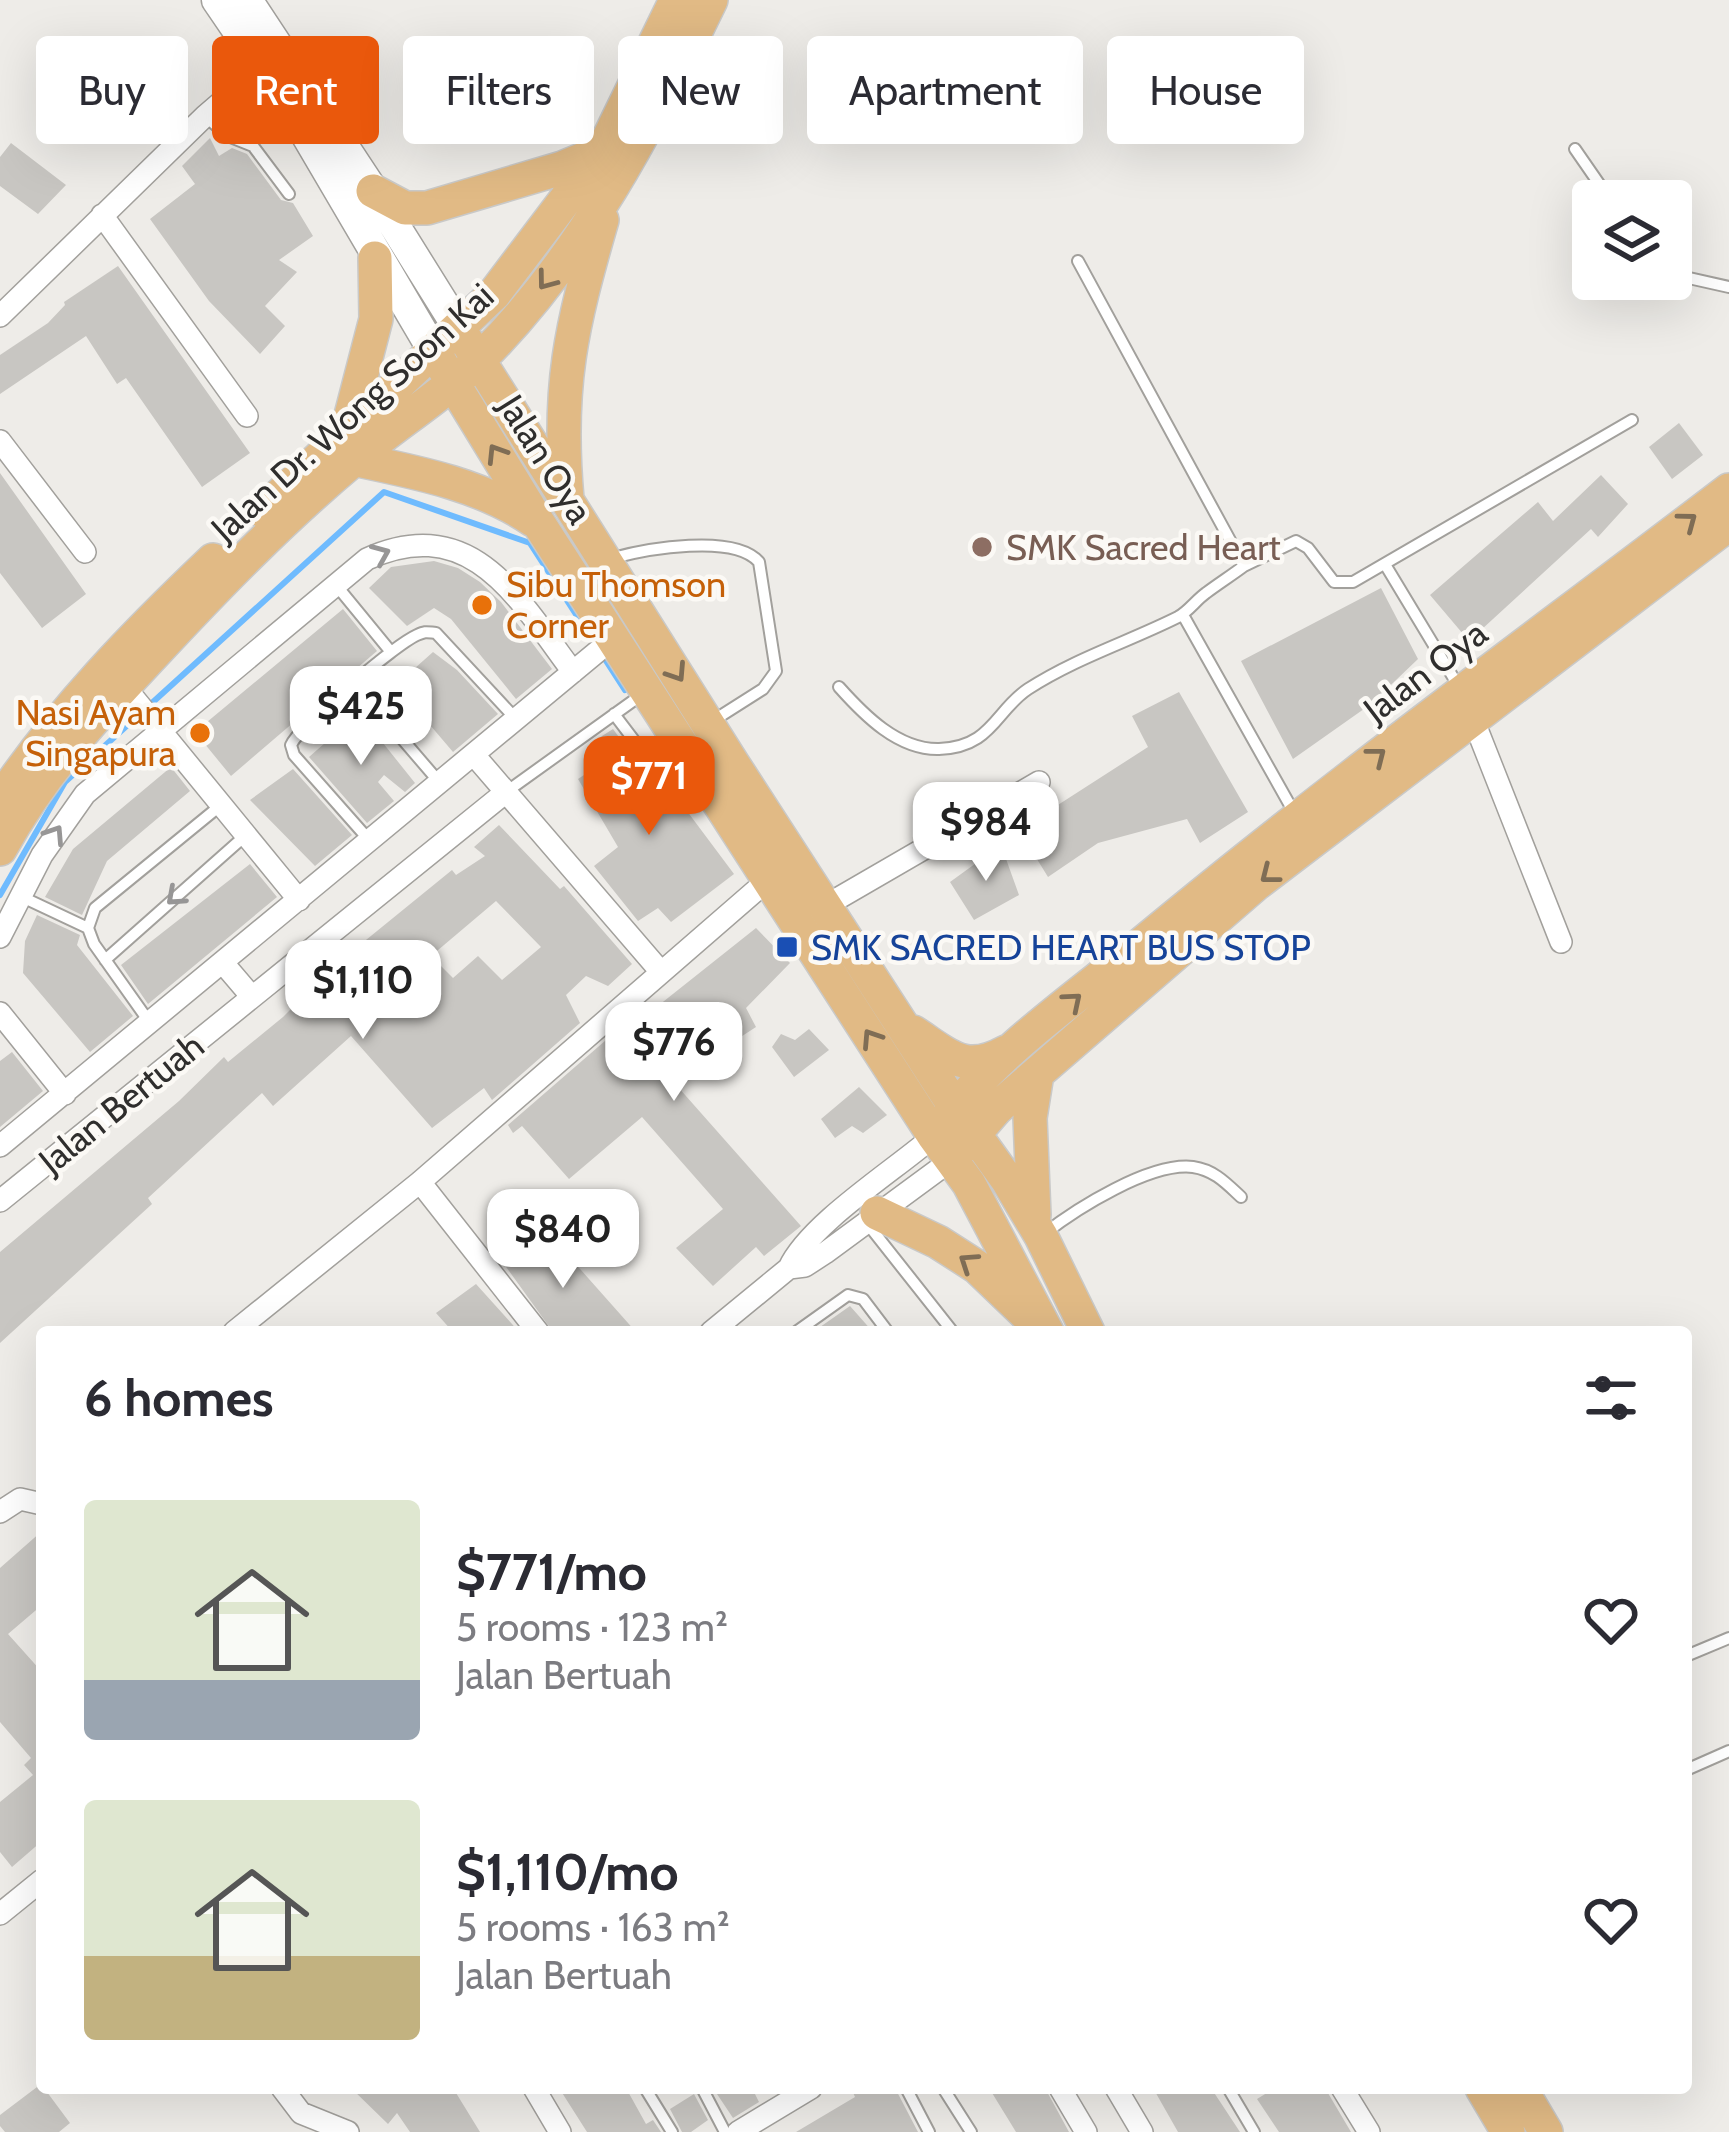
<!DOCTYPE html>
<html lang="en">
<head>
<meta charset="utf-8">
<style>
  body { margin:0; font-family:Cabin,sans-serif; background:#f7f7f7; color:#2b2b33; height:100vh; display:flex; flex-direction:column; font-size:45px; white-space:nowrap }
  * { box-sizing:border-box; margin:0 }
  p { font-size:39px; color:#7c7c81 }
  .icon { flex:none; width:66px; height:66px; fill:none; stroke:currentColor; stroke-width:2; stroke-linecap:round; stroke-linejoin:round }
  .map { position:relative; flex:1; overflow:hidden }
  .details { position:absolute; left:36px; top:1326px; width:1656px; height:768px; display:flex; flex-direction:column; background:#fff; border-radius:12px; box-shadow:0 12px 48px #0002 }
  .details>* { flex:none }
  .hud { position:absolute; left:36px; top:36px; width:1659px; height:108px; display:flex; gap:24px }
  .controls { position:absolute; left:1572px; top:180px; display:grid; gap:24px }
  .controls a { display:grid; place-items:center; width:120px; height:120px; border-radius:12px; background:#fff; box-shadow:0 12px 48px #0002; font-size:60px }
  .price { position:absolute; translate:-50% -102px; padding:0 27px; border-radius:24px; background:#fff; color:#222; font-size:39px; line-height:78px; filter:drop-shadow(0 3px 6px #0008) }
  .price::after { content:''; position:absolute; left:50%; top:72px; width:36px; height:27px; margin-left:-18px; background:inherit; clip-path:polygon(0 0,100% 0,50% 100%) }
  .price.active { background:#ea580c; color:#fff }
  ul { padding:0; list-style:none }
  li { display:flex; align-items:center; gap:36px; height:300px; padding:0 48px }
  li span { display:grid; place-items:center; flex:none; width:336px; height:240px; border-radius:12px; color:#555 }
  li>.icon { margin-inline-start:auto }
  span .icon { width:144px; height:144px; fill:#fffc; stroke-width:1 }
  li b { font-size:51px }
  h2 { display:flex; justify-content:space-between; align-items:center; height:144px; padding:0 48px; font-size:51px }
  .tag { padding:0 42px; border-radius:12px; background:#fff; box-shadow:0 12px 48px #0002; font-size:42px; line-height:108px }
  .tag.active { background:#ea580c; color:#fff }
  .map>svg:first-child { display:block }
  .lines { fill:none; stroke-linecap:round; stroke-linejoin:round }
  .stream { stroke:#6fbbfe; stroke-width:6 }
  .building { fill:#c8c6c2; fill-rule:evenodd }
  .lane-casing { stroke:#a2a09c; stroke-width:14 }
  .street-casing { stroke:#a2a09c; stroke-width:24 }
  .secondary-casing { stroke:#a2a09c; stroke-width:33 }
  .primary-casing { stroke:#c9c9c8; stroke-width:36 }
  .lane { stroke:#fff; stroke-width:10 }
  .street { stroke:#fff; stroke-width:21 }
  .secondary { stroke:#fff; stroke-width:30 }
  .primary { stroke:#e1ba85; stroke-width:33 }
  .oneway { stroke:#7f6d55 }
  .oneway2 { stroke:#979696 }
  .education-dot { fill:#8d6e63; stroke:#fbf9f5; stroke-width:4.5 }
  .food-dot { fill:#e8710a; stroke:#fbf9f5; stroke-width:4.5 }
  .transit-dot { fill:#1a4fb4; stroke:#fbf9f5; stroke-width:4.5 }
  .labels { text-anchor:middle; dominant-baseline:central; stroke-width:9; stroke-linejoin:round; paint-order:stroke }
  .street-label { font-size:36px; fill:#2f2e2d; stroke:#fbf9f5 }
  .education-label { font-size:36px; fill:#785e54; stroke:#fbf9f5; text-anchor:start }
  .food-label { font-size:36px; fill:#c56008; stroke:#fbf9f5; text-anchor:start }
  .transit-label { font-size:36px; fill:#164399; stroke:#fbf9f5; text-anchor:start }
</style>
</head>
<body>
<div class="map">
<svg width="1729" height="2132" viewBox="0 0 1729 2132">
  <rect width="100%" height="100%" fill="#eeece8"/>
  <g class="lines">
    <!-- stream -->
    <path class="stream" d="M 0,895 L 65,782 L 384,492 L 530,543 L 625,690"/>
  </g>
  <!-- building -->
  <path class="building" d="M 210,138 L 219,156 L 232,148 L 247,154 L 281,200 L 293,203 L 313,236 L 279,260 L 297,272 L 265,306 L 285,326 L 260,354 L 209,301 L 150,219 L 195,184 L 182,166 Z
    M 11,143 L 66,185 L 38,214 L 0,186 L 0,157 Z
    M 118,266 L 250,453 L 202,487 L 126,378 L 117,384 L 86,336 L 0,394 L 0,355 L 48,323 L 65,305 L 64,302 Z
    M 1679,423 L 1703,455 L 1672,479 L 1649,447 Z
    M 0,473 L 86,594 L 42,628 L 0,573 Z
    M 1601,475 L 1628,504 L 1598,537 L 1591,529 L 1469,641 L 1430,595 L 1538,502 L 1553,521 Z
    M 434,561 L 458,568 L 480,582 L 501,602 L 552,669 L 516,699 L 451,619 L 434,608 L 407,626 L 369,588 L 391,567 Z
    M 1381,588 L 1418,659 L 1371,704 L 1293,759 L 1241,661 Z
    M 343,609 L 377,651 L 231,776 L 195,732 Z
    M 433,652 L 457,670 L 498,714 L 453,752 L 396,685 Z
    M 1179,692 L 1248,812 L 1200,843 L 1187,819 L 1098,843 L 1048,877 L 1019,830 L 1148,747 L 1132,716 Z
    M 359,713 L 415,783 L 405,792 L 384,775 L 378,782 L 394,801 L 367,823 L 309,757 Z
    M 613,729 L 669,805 L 678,799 L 734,874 L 671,922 L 658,908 L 638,921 L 594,866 L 618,847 L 578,779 L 605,761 L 591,743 Z
    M 171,767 L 190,791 L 107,861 L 82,915 L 45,897 L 73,849 Z
    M 293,769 L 352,835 L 315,866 L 250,800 Z
    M 499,825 L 560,889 L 564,886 L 632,964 L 608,986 L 586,976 L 566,995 L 580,1023 L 492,1100 L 484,1088 L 432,1128 L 351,1036 L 273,1106 L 262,1093 L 148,1198 L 152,1204 L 0,1343 L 0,1252 L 179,1101 L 224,1057 L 228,1062 L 283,1017 L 334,966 L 452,870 L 456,875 L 485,856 L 474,847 ZM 496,901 L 541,947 L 502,980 L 478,956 L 453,978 L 431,956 Z
    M 1001,845 L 1019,895 L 974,920 L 950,882 Z
    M 250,864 L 277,897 L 148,1004 L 121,965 Z
    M 37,915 L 80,935 L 77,945 L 133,1016 L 90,1052 L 23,973 L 25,941 Z
    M 756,928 L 790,963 L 746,1008 L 756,1027 L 733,1042 L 721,1029 L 684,1050 L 701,1068 L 678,1087 L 801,1226 L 764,1256 L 756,1247 L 713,1286 L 676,1248 L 723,1209 L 642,1117 L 569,1179 L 522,1126 L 513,1133 L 508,1125 L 643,1008 L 649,1013 Z
    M 809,1029 L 829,1050 L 794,1077 L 772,1047 L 781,1034 L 795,1040 Z
    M 12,1052 L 43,1091 L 0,1127 L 0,1061 Z
    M 859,1087 L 887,1115 L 863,1133 L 852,1126 L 835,1138 L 821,1119 Z
    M 544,1232 L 581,1270 L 636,1332 L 553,1332 L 504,1264 Z
    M 476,1284 L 512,1324 L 519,1332 L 453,1332 L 436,1313 Z
    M 850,1306 L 873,1332 L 813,1332 Z
    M 42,1531 L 42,1605 L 8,1634 L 42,1672 L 42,1841 L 12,1867 L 0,1852 L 0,1802 L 33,1775 L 24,1765 L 31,1758 L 0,1722 L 0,1568 Z
    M 41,2084 L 70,2123 L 59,2132 L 5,2132 L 0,2126 L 0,2115 Z
    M 351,2088 L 453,2088 L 480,2132 L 410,2132 L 397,2113 L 388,2124 Z
    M 559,2088 L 626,2088 L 646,2124 L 653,2120 L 661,2132 L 587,2132 Z
    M 713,2088 L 752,2088 L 759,2102 L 733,2118 Z
    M 851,2088 L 895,2088 L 918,2132 L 796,2132 L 855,2097 Z
    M 989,2088 L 1045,2088 L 1069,2132 L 1016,2132 Z
    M 1153,2088 L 1211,2088 L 1240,2132 L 1178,2132 Z
    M 1275,2088 L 1325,2088 L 1351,2132 L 1279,2132 L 1257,2099 Z
    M 694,2094 L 708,2120 L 691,2132 L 682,2132 L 670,2109 Z"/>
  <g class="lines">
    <defs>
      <path id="lane" d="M 205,116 L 228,136 L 253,146 L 289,194
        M 1575,149 L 1611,201
        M 1671,274 L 1729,287
        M 613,558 C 646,549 734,533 759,562 L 776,671 L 763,689 L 711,722
        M 1244,566 L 1296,541 L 1308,548 L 1334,582 L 1353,582 L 1632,420
        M 1386,566 L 1459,687
        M 336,585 L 391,652
        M 1183,615 L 1296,816
        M 355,684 L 440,783
        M 839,687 C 864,715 898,750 939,749 C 992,747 995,711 1028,689 C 1076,658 1128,642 1178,617 C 1189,611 1196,600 1206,593 C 1218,584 1232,575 1244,566 L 1078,261
        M 614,714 L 652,764 L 665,766 L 686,757
        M 506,792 L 644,693
        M 370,841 L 294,755 L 291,745 C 300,725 395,645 417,635 C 426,631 426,632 436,633 L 515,718
        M 20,896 L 88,928
        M 105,960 L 246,835
        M 150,1023 L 94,944 L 88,928 L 95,908 L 221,805
        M 866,1222 L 953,1332
        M 1044,1234 C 1076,1209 1150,1162 1193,1167 C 1214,1170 1226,1183 1241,1197
        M 796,1332 L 848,1295 L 863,1299 L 888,1332
        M 1686,1656 L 1729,1638
        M 1686,1770 L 1729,1751
        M 645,2088 L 672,2132
        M 702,2088 L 725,2132
        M 906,2088 L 929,2132
        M 943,2088 L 971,2132
        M 1228,2088 L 1254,2132"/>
      <path id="street" d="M 102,215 L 247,416
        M 0,316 L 205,116 L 262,67
        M 0,441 L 85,552
        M 124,686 L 299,900
        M 1473,719 L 1561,942
        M 474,755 L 661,972
        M 825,906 L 1039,782
        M 0,937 L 42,855 L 85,794 L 367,559 C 472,511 519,600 573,672
        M 223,963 L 252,997
        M 0,1013 L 65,1094
        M 0,1146 L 615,637
        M 420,1182 L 538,1332
        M 0,1201 L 506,792
        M 789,1268 L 805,1266 L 825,1253 L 950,1161
        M 234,1332 L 420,1182 L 769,879
        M 711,1332 L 789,1268 C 809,1224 895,1170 934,1136
        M 0,1512 L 20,1499 L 42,1504
        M 0,1914 L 42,1880
        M 282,2088 L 301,2113 L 348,2132
        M 534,2088 L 560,2132
        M 1060,2088 L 1086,2132
        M 1116,2088 L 1142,2132
        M 1342,2088 L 1369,2132
        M 738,2132 L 811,2088"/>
      <path id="secondary" d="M 217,0 L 290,107 L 434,352
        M 247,0 L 373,191 L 459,329"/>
      <path id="primary" d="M 373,191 L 405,208 L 427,208 L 562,168 L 598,153
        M 459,329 L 733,764 L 955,1107 L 1008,1181 L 1041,1236 L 1088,1332
        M 434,352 L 539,524 L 934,1136 L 969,1184 L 1047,1332
        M 348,427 L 376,319 L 375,258
        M 353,459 C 415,472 480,484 533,520
        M 567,499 C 557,387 571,327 602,220
        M 263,511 L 494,294 L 603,150 L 676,0
        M 0,801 C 59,712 136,633 213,560
        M 0,849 C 42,773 93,719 151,657 C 215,588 281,520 353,460 C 394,425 442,396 481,358 C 582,258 650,126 711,0
        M 913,1032 C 949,1055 964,1075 1006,1052
        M 942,1125 C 994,1053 1076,998 1144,942 C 1334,784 1533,640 1729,490
        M 964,1146 L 996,1109 L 1256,884 L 1729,524
        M 877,1213 L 938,1242 L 977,1267 L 1025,1313
        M 1034,1215 L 1030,1118 L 1037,1074
        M 1482,2088 L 1508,2132
        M 1520,2088 L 1546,2132"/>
    </defs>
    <!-- lane casing -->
    <use href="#lane" class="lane-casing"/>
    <!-- street casing -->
    <use href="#street" class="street-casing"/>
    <!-- secondary casing -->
    <use href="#secondary" class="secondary-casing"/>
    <!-- primary casing -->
    <use href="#primary" class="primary-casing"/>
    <!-- lane -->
    <use href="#lane" class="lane"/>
    <!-- street -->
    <use href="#street" class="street"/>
    <!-- secondary -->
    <use href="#secondary" class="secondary"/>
    <!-- primary -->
    <use href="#primary" class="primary"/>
  </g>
  <!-- one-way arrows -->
  <defs><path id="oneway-chevron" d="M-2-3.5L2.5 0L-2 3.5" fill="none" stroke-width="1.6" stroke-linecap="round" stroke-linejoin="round" transform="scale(3)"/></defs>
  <g class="oneway">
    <use href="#oneway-chevron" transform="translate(546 281) rotate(127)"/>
    <use href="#oneway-chevron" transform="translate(496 453) rotate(-122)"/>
    <use href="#oneway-chevron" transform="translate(1688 521) rotate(-37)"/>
    <use href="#oneway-chevron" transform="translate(677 673) rotate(57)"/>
    <use href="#oneway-chevron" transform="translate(1377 756) rotate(-38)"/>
    <use href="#oneway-chevron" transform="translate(1269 875) rotate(142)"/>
    <use href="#oneway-chevron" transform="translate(1073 1001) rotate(-40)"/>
    <use href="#oneway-chevron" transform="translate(871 1038) rotate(-123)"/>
    <use href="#oneway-chevron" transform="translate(968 1262) rotate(-146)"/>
  </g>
  <g class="oneway2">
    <use href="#oneway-chevron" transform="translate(381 554) rotate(-23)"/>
    <use href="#oneway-chevron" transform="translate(55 834) rotate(-57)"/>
    <use href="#oneway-chevron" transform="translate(175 897) rotate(138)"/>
  </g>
  <!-- markers -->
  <circle class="education-dot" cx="982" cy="547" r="12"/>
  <g class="food-dot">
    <circle cx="482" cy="605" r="12"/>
    <circle cx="200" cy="733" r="12"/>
  </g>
  <rect class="transit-dot" x="775" y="935" width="24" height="24" rx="6"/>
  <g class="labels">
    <!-- street labels -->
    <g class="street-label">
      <text transform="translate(352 412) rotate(-42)">Jalan Dr. Wong Soon Kai</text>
      <text transform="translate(546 459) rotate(58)">Jalan Oya</text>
      <text transform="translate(1425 671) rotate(-37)">Jalan Oya</text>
      <text transform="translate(121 1103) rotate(-39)">Jalan Bertuah</text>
    </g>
    <!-- education labels -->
    <g class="education-label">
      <text x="1006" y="547">SMK Sacred Heart</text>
    </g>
    <!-- food labels -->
    <g class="food-label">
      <text x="506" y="584">Sibu Thomson<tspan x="506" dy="41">Corner</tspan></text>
      <text x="176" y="712" text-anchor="end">Nasi Ayam<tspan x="176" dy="41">Singapura</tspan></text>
    </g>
    <!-- transit labels -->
    <g class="transit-label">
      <text x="811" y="947">SMK SACRED HEART BUS STOP</text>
    </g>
  </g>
</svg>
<div class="controls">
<a><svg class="icon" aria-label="layers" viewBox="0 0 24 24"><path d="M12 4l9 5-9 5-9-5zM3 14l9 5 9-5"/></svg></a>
</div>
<b class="price" style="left:361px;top:768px">$425</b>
<b class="price active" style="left:649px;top:838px">$771</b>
<b class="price" style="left:986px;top:884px">$984</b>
<b class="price" style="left:363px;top:1042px">$1,110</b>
<b class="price" style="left:674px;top:1104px">$776</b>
<b class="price" style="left:563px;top:1291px">$840</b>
<div class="hud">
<a class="tag">Buy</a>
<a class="tag active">Rent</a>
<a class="tag">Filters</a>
<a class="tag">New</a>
<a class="tag">Apartment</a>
<a class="tag">House</a>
</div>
<section class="details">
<h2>6 homes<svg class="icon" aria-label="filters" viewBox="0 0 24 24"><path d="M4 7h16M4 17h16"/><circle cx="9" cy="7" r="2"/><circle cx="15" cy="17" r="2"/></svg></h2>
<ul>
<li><span style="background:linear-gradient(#dfe7d0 75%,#9aa5b1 0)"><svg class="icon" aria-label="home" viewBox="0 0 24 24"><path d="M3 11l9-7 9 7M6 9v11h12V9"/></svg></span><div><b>$771/mo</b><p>5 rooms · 123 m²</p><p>Jalan Bertuah</p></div><svg class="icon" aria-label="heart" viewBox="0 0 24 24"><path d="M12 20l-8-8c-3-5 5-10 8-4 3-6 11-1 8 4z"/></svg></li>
<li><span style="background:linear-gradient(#dfe7d0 65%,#c2b280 0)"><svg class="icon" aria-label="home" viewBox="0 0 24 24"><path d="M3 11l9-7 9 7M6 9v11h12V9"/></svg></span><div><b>$1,110/mo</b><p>5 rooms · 163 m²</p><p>Jalan Bertuah</p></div><svg class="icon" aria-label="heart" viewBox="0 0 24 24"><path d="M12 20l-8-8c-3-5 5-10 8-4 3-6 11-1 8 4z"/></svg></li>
</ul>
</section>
</div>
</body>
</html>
